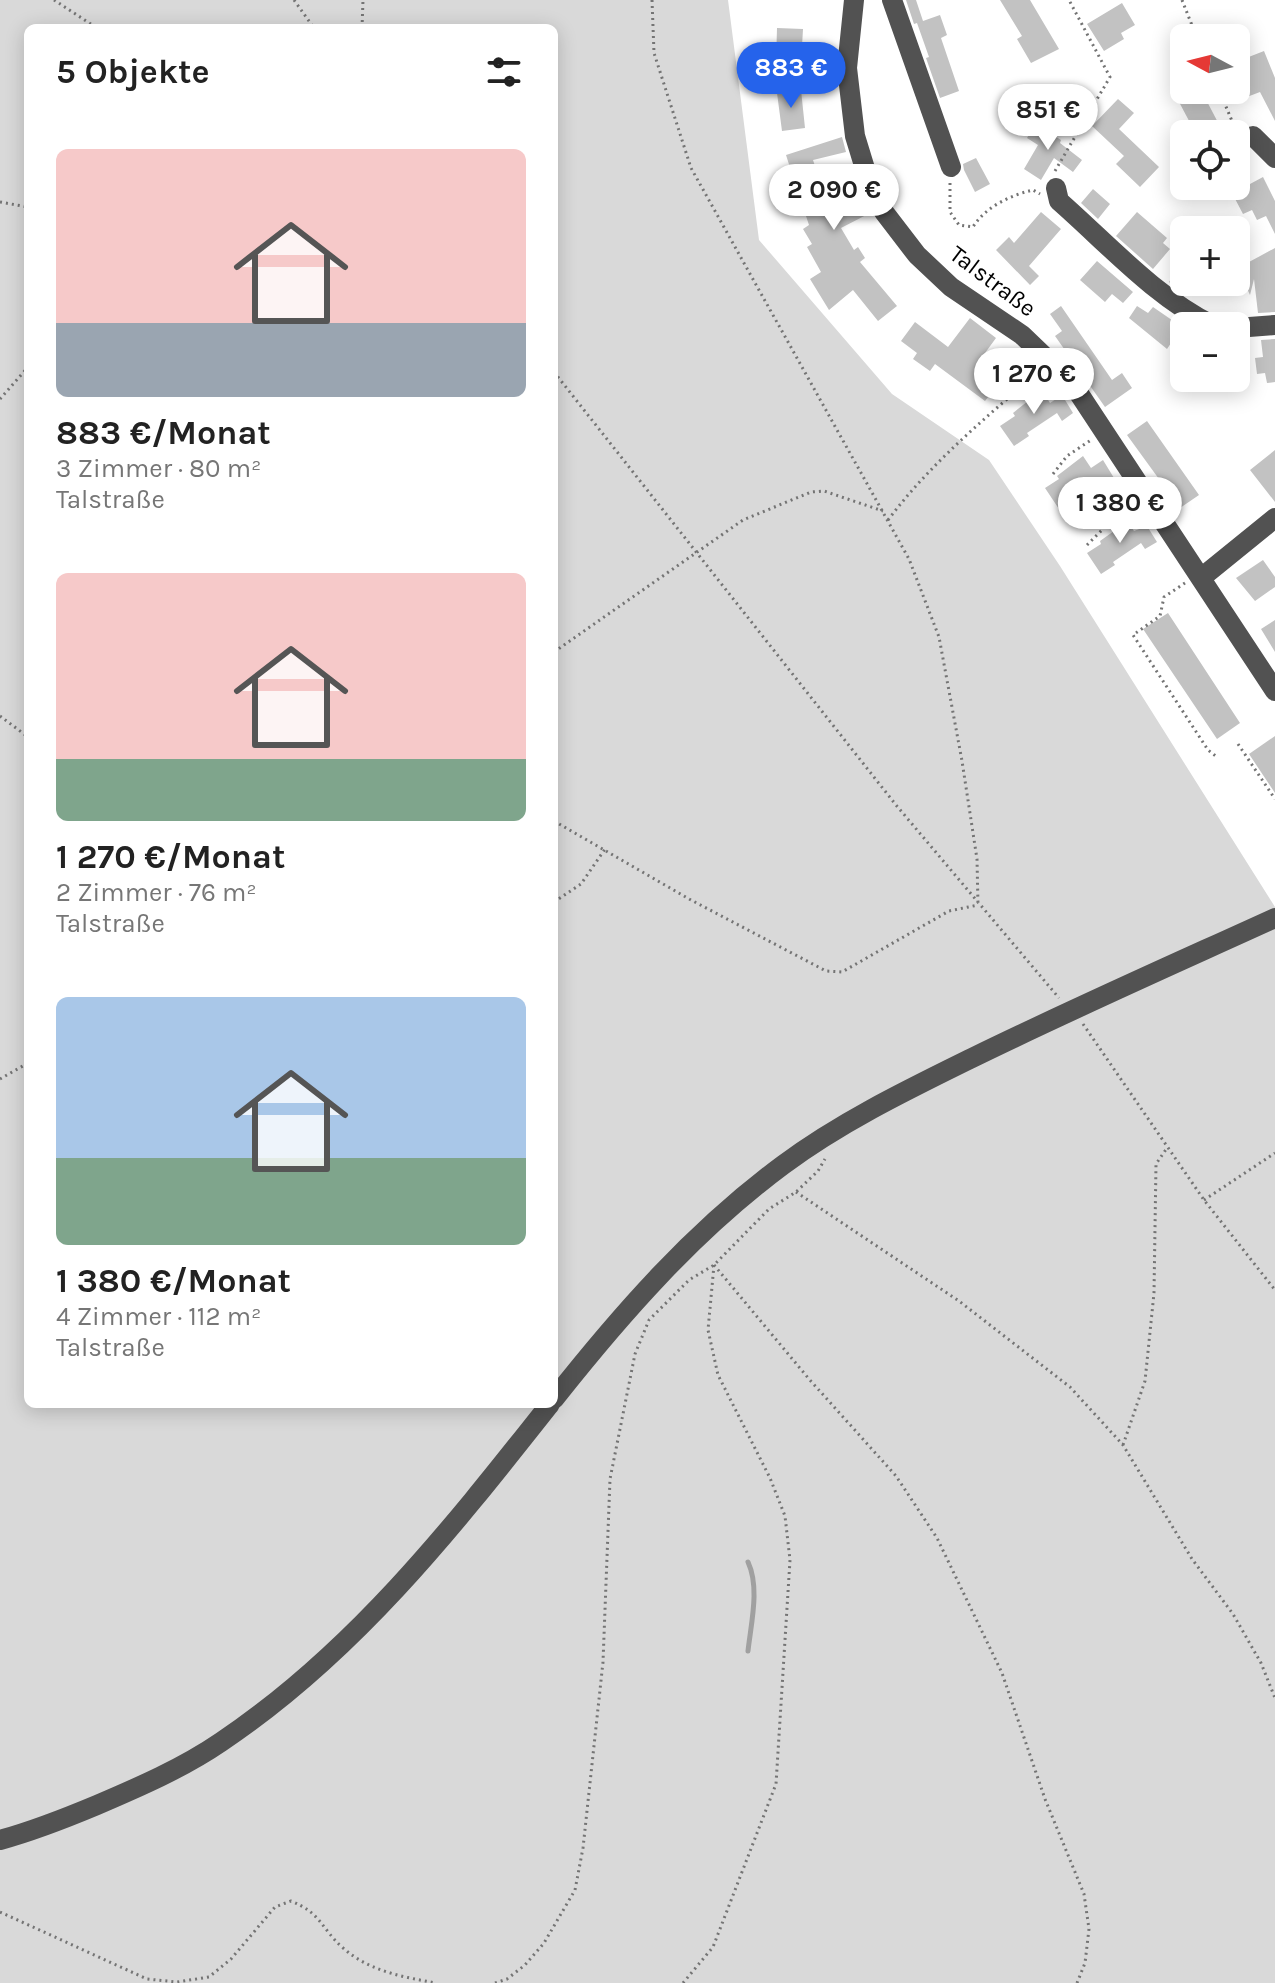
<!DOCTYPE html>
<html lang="de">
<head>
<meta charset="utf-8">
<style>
  body { margin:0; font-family:Karla,sans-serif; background:#f6f6f6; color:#222; height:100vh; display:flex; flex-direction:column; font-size:30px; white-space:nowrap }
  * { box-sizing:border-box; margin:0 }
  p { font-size:26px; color:#767676 }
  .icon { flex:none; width:44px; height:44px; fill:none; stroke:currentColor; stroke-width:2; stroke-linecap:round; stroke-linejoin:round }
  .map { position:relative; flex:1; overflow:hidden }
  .drawer { position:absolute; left:24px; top:24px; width:534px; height:1384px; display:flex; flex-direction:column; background:#fff; border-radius:12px; box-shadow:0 4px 20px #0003 }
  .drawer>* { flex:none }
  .needle { width:52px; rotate:277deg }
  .controls { position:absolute; left:1170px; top:24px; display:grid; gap:16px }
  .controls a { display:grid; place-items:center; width:80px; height:80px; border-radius:12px; background:#fff; box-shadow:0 4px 20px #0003; font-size:40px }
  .price { position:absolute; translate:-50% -68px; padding:0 18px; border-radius:28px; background:#fff; color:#222; font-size:26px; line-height:52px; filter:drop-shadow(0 2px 4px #0008) }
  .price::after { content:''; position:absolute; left:50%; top:48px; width:24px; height:18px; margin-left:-12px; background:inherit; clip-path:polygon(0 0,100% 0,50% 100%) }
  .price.on { background:#2563eb; color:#fff }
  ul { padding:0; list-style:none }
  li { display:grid; align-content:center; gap:16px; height:424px; padding:0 32px }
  li span { display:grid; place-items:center; height:248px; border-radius:12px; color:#555 }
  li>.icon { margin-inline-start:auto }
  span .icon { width:144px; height:144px; fill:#fffc; stroke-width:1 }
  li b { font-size:34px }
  h2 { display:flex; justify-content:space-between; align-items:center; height:96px; padding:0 32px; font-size:34px }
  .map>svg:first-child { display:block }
  .green { fill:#d9d9d9; fill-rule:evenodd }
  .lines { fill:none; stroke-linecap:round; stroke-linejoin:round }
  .stream { stroke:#a0a0a0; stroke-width:5 }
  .building { fill:#c2c2c2 }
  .path { stroke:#747474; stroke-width:3; stroke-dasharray:2 4; stroke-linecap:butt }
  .minor { stroke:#525252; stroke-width:20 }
  .labels { text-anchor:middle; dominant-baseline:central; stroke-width:6; stroke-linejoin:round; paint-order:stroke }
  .street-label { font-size:24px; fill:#000; stroke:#fff }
</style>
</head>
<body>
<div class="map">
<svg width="1275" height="1983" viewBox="0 0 1275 1983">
  <rect width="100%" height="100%" fill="#fff"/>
  <!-- green -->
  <path class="green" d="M 0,0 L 728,0 L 759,240 L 892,394 L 989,460 L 1060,566 L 1275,907 L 1275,1983 L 0,1983 ZM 28,28 L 554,28 L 554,1404 L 28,1404 Z"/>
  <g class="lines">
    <!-- stream -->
    <path class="stream" d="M 748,1651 C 751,1623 760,1588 748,1562"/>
  </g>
  <!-- building -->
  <path class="building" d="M 906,0 L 916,0 L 923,21 L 940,15 L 947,35 L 941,38 L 959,91 L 940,98 L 926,58 L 929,57 L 917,23 L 920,22 L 914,24 Z
    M 1000,0 L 1030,0 L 1059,49 L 1031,63 L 1017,39 L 1022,36 Z
    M 1122,3 L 1135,25 L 1121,33 L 1124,39 L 1104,51 L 1087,24 Z
    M 777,28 L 803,29 L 801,64 L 776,63 Z
    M 1264,51 L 1275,78 L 1275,121 L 1260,92 L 1239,100 L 1236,91 L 1236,62 Z
    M 821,65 L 834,65 L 836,88 L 823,90 Z
    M 1184,71 L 1184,90 L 1201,90 L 1224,134 L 1196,134 L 1170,85 Z
    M 801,90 L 805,128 L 782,131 L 777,93 Z
    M 1118,99 L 1134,113 L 1119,129 L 1159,167 L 1140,187 L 1116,164 L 1124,156 L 1092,126 Z
    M 1038,120 L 1049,127 L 1047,131 L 1061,140 L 1060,143 L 1082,160 L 1073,172 L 1054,158 L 1041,180 L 1024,169 L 1038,145 L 1027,138 Z
    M 842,137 L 846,152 L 813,160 L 824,193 L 854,178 L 870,213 L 841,228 L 854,250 L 858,247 L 865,258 L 860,262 L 897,306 L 878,321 L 853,290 L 829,310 L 810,279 L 821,272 L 807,247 L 812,244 L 803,229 L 809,225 L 801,201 L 792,203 L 787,185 L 795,183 L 786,155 Z
    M 976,158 L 990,184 L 975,192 L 964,170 L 963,164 Z
    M 1236,158 L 1250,184 L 1263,177 L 1275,201 L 1275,234 L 1266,216 L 1257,220 L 1252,210 L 1243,214 L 1232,193 L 1236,191 Z
    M 1093,189 L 1110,204 L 1098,219 L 1081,203 Z
    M 1041,212 L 1061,229 L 1029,266 L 1039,276 L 1030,285 L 996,250 L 1009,237 L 1014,243 Z
    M 1137,212 L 1167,238 L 1163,243 L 1170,249 L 1153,269 L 1116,236 Z
    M 1275,248 L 1275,312 L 1258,313 L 1254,279 L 1250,295 L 1236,264 L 1248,259 L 1249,262 Z
    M 1097,261 L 1133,292 L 1123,303 L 1112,294 L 1105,302 L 1080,280 Z
    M 1184,261 L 1184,282 L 1200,282 L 1188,296 L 1169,282 Z
    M 1061,306 L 1112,380 L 1122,373 L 1132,388 L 1105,407 L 1055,336 L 1062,331 L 1050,314 Z
    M 1137,306 L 1148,313 L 1153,307 L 1182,327 L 1167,349 L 1129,318 Z
    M 970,318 L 996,338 L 977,364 L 1000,382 L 985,401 L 935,364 L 930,371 L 913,359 L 917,353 L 901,341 L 915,322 L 948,347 Z
    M 1275,339 L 1275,382 L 1267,383 L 1265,373 L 1257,374 L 1255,358 L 1263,357 L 1261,340 Z
    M 1042,390 L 1050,403 L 1062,395 L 1073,413 L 1062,421 L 1057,413 L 1027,433 L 1029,436 L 1014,446 L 1000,426 L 1015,416 L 1013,413 Z
    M 1147,421 L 1199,495 L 1180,508 L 1127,435 Z
    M 1275,450 L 1275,502 L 1250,470 Z
    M 1083,456 L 1091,468 L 1103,460 L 1114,478 L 1103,485 L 1098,479 L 1071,497 L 1073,500 L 1059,509 L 1045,488 L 1059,479 L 1057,476 Z
    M 1126,519 L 1134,531 L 1147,526 L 1157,542 L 1145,549 L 1141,543 L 1113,562 L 1115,565 L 1101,574 L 1087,553 L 1101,544 L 1100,541 L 1114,531 L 1112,528 Z
    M 1263,560 L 1275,577 L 1275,587 L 1255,601 L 1236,578 Z
    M 1168,613 L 1240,723 L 1217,739 L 1143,629 Z
    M 1275,620 L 1275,652 L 1261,629 Z
    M 1275,736 L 1275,793 L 1249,754 Z"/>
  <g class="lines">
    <!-- path -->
    <path class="path" d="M 54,0 L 97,28
      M 294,0 L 314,28
      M 652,0 L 654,53 L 691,168 L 909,559 L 939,637 L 962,761 L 977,859 L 978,905
      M 1182,0 L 1197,38
      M 362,28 L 363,0
      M 1219,90 L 1232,121 L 1238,125
      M 1055,171 L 1110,77 L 1069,0
      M 950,183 L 950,212 L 959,225 L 973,227 C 985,207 1011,195 1033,190 L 1040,194
      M 0,202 L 28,207
      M 554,372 L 896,805 L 1059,998
      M 0,399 L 28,367
      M 1053,474 L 1067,456 L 1091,440
      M 888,520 C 930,464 984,419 1036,374
      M 1087,545 L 1114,518 L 1131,507
      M 1185,583 L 1164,597 L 1160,616 L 1133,635 L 1208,750 L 1217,757
      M 554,652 L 743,520 L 811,492 L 824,491 L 883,511
      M 0,716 L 28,737
      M 1238,744 L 1275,799
      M 554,821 L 691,900 L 826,971 L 842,972 L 949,911 L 978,905
      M 554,902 L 581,884 L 605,849
      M 1083,1024 L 1204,1200 L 1275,1290
      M 0,1079 L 28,1063
      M 796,1192 L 959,1301 L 1070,1387 L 1123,1445 L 1192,1559 L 1233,1614 L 1261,1663 L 1275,1698
      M 1204,1200 L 1275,1153
      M 714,1265 L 809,1379 L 896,1476 L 937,1538 L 1002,1673 L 1045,1799 L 1084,1894 L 1089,1929 L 1085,1963 L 1077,1983
      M 1123,1445 L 1145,1381 L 1154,1293 L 1156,1164 L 1167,1148
      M 0,1912 L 147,1979 L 177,1982 L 209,1977 L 231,1959 L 275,1907 L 291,1901 C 321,1913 321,1928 342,1947 C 368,1971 403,1977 436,1983
      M 495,1983 L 507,1979 L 525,1965 L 544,1943 L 575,1890 L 583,1848 L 603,1662 L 610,1479 L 635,1354 L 649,1320 L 689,1280 L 714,1265 L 769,1209 L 796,1192 L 818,1171 L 825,1159
      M 683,1983 L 713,1947 L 776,1784 L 790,1560 L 785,1516 L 770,1478 L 718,1375 L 708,1330 L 714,1265"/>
    <!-- minor -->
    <path class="minor" d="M 854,0 L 847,68 L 855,136 L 866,172 L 884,212 L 917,255 L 951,287 L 1022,335 L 1072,383 L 1275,691
      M 892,0 L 951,167
      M 1253,136 L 1275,158
      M 1056,188 L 1059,201 C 1108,244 1155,297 1214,326
      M 1236,328 L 1275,325
      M 1201,578 L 1275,518
      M 554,1399 C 622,1313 694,1231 783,1165 C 841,1122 907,1090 972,1058 C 1072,1009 1174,964 1275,918
      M 0,1840 C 33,1831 66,1818 97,1805 C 139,1787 183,1768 221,1742 C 354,1653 452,1528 550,1404"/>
  </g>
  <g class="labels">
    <!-- street labels -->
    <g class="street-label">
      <text transform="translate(993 281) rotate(37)">Talstraße</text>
    </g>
  </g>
</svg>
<div class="controls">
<a><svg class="needle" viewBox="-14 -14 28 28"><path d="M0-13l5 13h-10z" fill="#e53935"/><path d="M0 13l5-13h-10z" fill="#767676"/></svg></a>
<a><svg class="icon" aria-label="locate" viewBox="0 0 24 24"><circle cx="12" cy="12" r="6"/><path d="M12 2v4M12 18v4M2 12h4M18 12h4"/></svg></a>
<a>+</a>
<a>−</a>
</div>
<b class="price on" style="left:791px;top:110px">883 €</b>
<b class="price" style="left:1048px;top:152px">851 €</b>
<b class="price" style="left:834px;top:232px">2 090 €</b>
<b class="price" style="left:1034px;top:416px">1 270 €</b>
<b class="price" style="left:1120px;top:545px">1 380 €</b>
<section class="drawer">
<h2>5 Objekte<svg class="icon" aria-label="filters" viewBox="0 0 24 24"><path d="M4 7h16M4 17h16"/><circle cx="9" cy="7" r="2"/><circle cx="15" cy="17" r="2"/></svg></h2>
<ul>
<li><span style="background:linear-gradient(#f6c9c9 70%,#9aa5b1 0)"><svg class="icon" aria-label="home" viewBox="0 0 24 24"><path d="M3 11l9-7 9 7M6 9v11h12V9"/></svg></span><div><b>883 €/Monat</b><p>3 Zimmer · 80 m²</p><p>Talstraße</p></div></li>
<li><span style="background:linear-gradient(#f6c9c9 75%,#7fa58c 0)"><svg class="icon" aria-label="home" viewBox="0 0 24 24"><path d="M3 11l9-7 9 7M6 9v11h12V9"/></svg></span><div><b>1 270 €/Monat</b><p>2 Zimmer · 76 m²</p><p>Talstraße</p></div></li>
<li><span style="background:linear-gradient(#a9c7e8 65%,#7fa58c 0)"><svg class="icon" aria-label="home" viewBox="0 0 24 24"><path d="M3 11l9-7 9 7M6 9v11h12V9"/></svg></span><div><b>1 380 €/Monat</b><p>4 Zimmer · 112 m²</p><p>Talstraße</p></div></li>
</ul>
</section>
</div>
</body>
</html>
